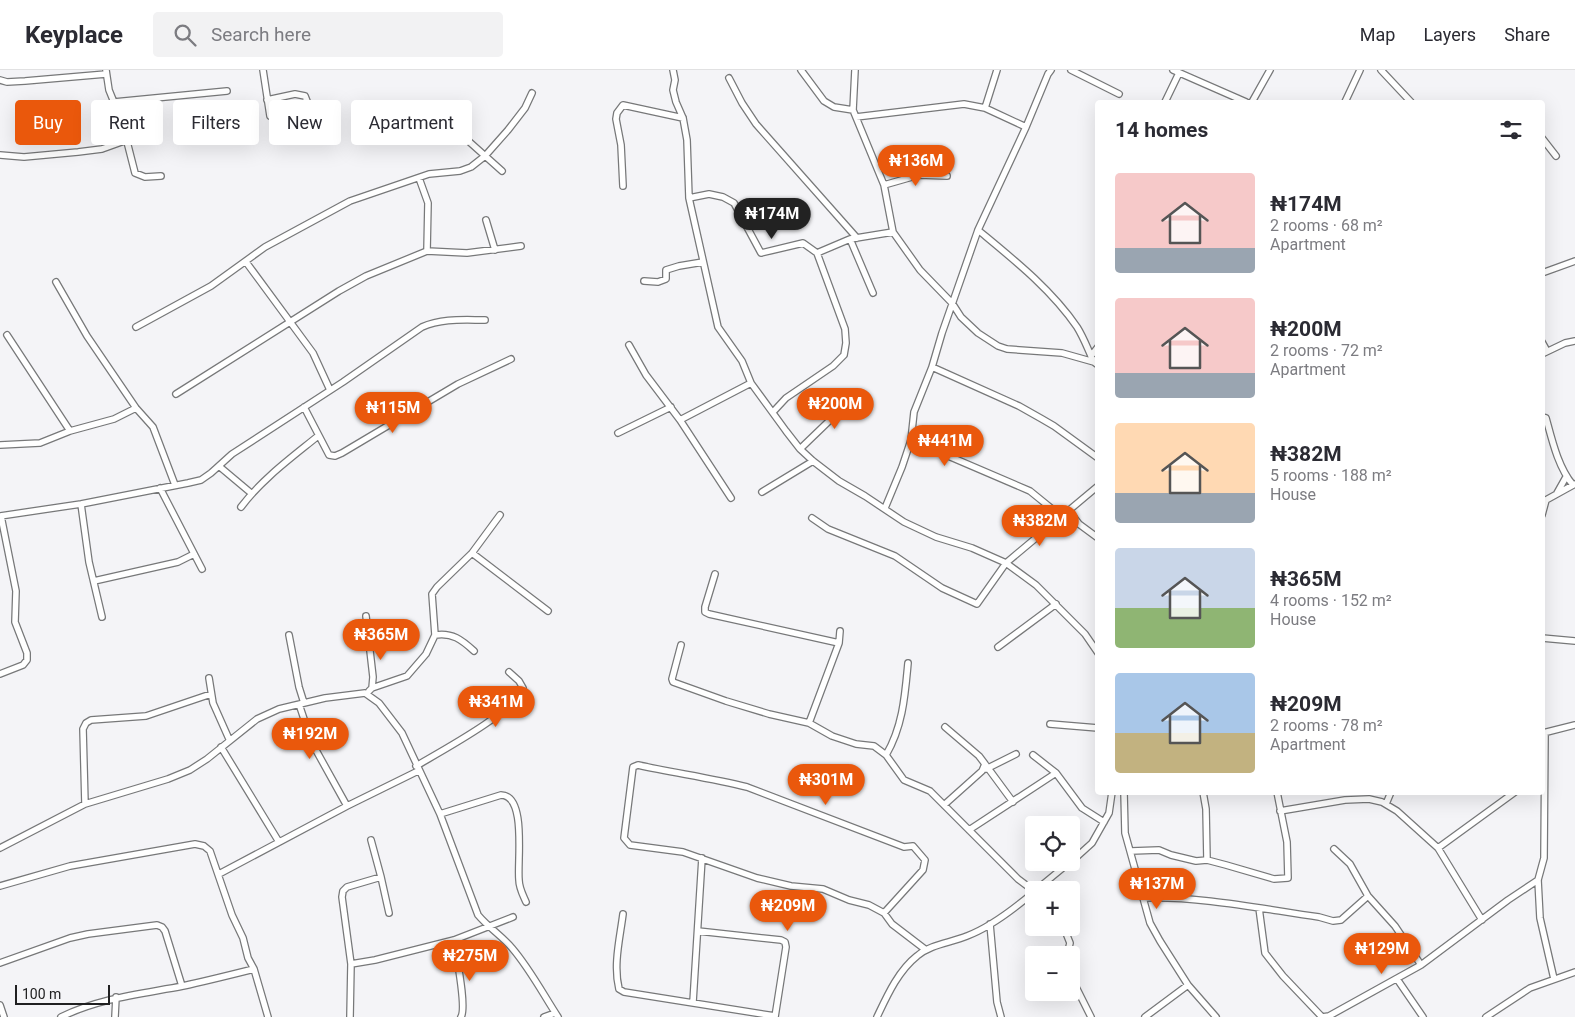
<!DOCTYPE html>
<html lang="en">
<head>
<meta charset="utf-8">
<style>
  body { margin:0; font-family:Roboto,sans-serif; background:#f2f2f3; color:#2b2b33; height:100vh; display:flex; flex-direction:column; font-size:19px; white-space:nowrap }
  * { box-sizing:border-box; margin:0 }
  p { font-size:16px; color:#7c7c81 }
  .icon { flex:none; width:28px; height:28px; fill:none; stroke:currentColor; stroke-width:2; stroke-linecap:round; stroke-linejoin:round }
  .map { position:relative; flex:1; overflow:hidden }
  .side { position:absolute; left:1095px; top:30px; width:450px; height:695px; display:flex; flex-direction:column; background:#fff; border-radius:5px; box-shadow:0 5px 20px #0002 }
  .side>* { flex:none }
  .banner { position:absolute; left:15px; top:30px; width:475px; height:45px; display:flex; gap:10px }
  .fabs { position:absolute; left:1025px; top:746px; display:grid; gap:10px }
  .fabs a { display:grid; place-items:center; width:55px; height:55px; border-radius:5px; background:#fff; box-shadow:0 5px 20px #0002; font-size:25px }
  .scale { position:absolute; left:15px; bottom:12px; width:95px; box-sizing:border-box; padding-left:5px; border:2px solid #202021; border-top:0; font-size:14px; line-height:18px; white-space:nowrap; color:#202021; -webkit-text-stroke:4px #f4f4f7; paint-order:stroke }
  .price { position:absolute; translate:-50% -42px; padding:0 11px; border-radius:18px; background:#ea580c; color:#fff; font-size:16px; line-height:32px; filter:drop-shadow(0 1px 2px #0008) }
  .price::after { content:''; position:absolute; left:50%; top:30px; width:15px; height:11px; margin-left:-8px; background:inherit; clip-path:polygon(0 0,100% 0,50% 100%) }
  .price.selected { background:#222; color:#fff }
  ul { padding:0; list-style:none }
  li { display:flex; align-items:center; gap:15px; height:125px; padding:0 20px }
  li span { display:grid; place-items:center; flex:none; width:140px; height:100px; border-radius:5px; color:#555 }
  li>.icon { margin-inline-start:auto }
  span .icon { width:60px; height:60px; fill:#fffc; stroke-width:1 }
  li b { font-size:21px }
  h2 { display:flex; justify-content:space-between; align-items:center; height:60px; padding:0 20px; font-size:21px }
  .tag { padding:0 18px; border-radius:5px; background:#fff; box-shadow:0 5px 20px #0002; font-size:18px; line-height:45px }
  .tag.selected { background:#ea580c; color:#fff }
  header { display:flex; align-items:center; gap:30px; box-sizing:border-box; height:70px; padding:0 25px; background:#fff; border-bottom:1px solid #e1e1e2 }
  header strong { font-size:24px }
  nav { display:flex; gap:28px; margin-inline-start:auto; font-size:18px }
  .search { width:350px; height:45px; background:#f2f2f3; display:flex; align-items:center; gap:12px; box-sizing:border-box; padding:0 18px; border-radius:5px; color:#7c7c81; font-size:19px }
  .map>svg:first-child { display:block }
  .lines { fill:none; stroke-linecap:round; stroke-linejoin:round }
  .street-casing { stroke:#777879; stroke-width:8 }
  .street { stroke:#fff; stroke-width:5.5 }
</style>
</head>
<body>
<header>
<strong>Keyplace</strong>
<div class="search"><svg class="icon" aria-label="search" viewBox="0 0 24 24"><circle cx="10" cy="10" r="6"/><path d="M15 15l6 6"/></svg>Search here</div>
<nav><a>Map</a><a>Layers</a><a>Share</a></nav>
</header>
<div class="map">
<svg width="1575" height="947" viewBox="0 0 1575 947">
  <rect width="100%" height="100%" fill="#f4f4f7"/>
  <g class="lines">
    <defs>
      <path id="street" d="M 106,0 L 109,20 L 122,52 L 135,103 L 145,107 L 161,106
        M 263,0 L 270,46
        M 673,0 L 675,10 L 673,20 L 676,32 L 683,48 L 687,70 L 689,128 L 718,257 L 742,291 L 751,313 L 786,361 L 800,379 L 813,391 L 839,411 L 865,426 L 904,452 L 936,467 L 972,478 L 1006,493 L 1036,515 L 1085,564 L 1098,583
        M 801,0 L 824,31 L 834,37 L 853,40
        M 855,0 L 853,40 L 884,115 L 893,162 L 920,200 L 952,233 L 961,247 L 978,263 L 998,276 L 1007,279 L 1062,283 L 1094,292 L 1098,295
        M 1071,0 L 1119,24
        M 1173,0 L 1246,32
        M 1381,0 L 1411,32
        M 729,8 L 742,33 L 756,54 L 857,168
        M 0,10 L 7,12 L 25,11 L 106,4
        M 267,30 L 295,24 L 305,26 L 312,44
        M 114,32 L 227,21
        M 1165,32 L 1179,3
        M 1252,32 L 1270,0
        M 1345,32 L 1360,0
        M 423,37 L 455,59 L 502,101
        M 985,38 L 997,0
        M 856,47 L 964,34 L 985,38 L 1026,57
        M 1542,68 L 1556,86
        M 0,85 L 24,87 L 78,82 L 102,79 L 127,70
        M 419,108 L 428,133 L 427,181
        M 884,115 L 919,105 L 947,106
        M 623,116 L 621,75 L 616,49 L 617,43 L 623,35 L 683,48
        M 689,128 L 709,124 L 723,127 L 734,133 L 761,183 L 803,173 L 817,183 L 845,259 L 846,273 L 844,285 L 833,296 L 786,328 L 773,342
        M 486,150 L 495,180
        M 978,160 C 1013,189 1051,219 1077,257 C 1084,268 1088,280 1094,292
        M 850,169 L 873,223
        M 817,183 L 850,169 L 893,162
        M 246,192 L 313,283 L 330,320
        M 1542,203 L 1575,191
        M 644,211 L 658,212 L 666,209 L 666,200 L 679,196 L 703,192
        M 56,212 L 87,266 L 136,338 L 153,357 L 175,415
        M 136,257 L 211,216 L 265,177 L 350,131 L 429,104 L 460,101 L 471,97 L 485,86 L 508,60 L 525,38 L 532,23
        M 7,265 L 70,361
        M 1542,272 L 1547,281
        M 629,275 L 646,305 L 680,350 L 731,428
        M 1542,284 L 1565,273 L 1575,271
        M 1091,286 L 1098,277
        M 932,297 L 1019,336 L 1042,349 L 1054,356 L 1098,388
        M 176,324 L 339,221 L 366,206 L 427,181 L 467,183 L 521,176
        M 304,337 L 329,385 L 335,386 L 342,383 L 458,314 L 511,289
        M 1542,347 L 1546,348 C 1552,370 1558,397 1573,415
        M 680,350 L 751,313
        M 618,363 L 671,337
        M 911,370 L 1030,421 L 1062,447
        M 0,375 L 40,373 L 70,361 L 114,349 L 136,338
        M 800,379 L 855,326
        M 220,397 L 251,423
        M 160,418 L 202,499
        M 762,422 L 813,391
        M 1557,423 L 1566,407
        M 81,434 L 89,492 L 102,547
        M 241,437 C 262,409 291,388 318,366
        M 885,438 L 902,397 L 911,370 L 914,342 L 932,297 L 942,263 L 978,160 L 1026,57 L 1048,4 L 1051,0
        M 1069,441 L 1079,454 L 1098,468
        M 1542,445 L 1546,430 L 1575,414
        M 0,446 L 81,434 L 188,413 L 201,410 L 211,403 L 232,384 L 343,312 L 422,257 C 442,248 464,250 485,250
        M 812,448 L 828,459 L 895,486 L 942,518 L 977,534 L 1006,493 L 1098,416
        M 472,483 L 548,541
        M 715,504 L 705,537 L 705,542 L 709,544 L 839,573
        M 94,511 L 178,492 L 194,484
        M 366,546 L 373,607 L 372,618 L 369,621
        M 289,565 L 299,617 L 304,633
        M 435,565 C 452,562 462,570 474,581
        M 1542,568 L 1575,571
        M 681,575 L 672,609 L 673,612 L 726,631 L 769,644 L 809,653 L 832,666 L 856,674 L 874,676 L 886,685 L 904,710 L 930,721 L 1018,809 L 1034,821
        M 998,577 L 1056,534
        M 0,604 L 23,595 L 27,590 L 27,583 L 15,552 L 16,521 L 1,446
        M 209,608 L 213,633 L 229,669
        M 372,618 L 407,606 L 426,584 L 435,565 L 432,524 L 437,517 L 472,483 L 500,445
        M 299,634 L 312,673 L 347,736
        M 809,653 L 839,573 L 840,561
        M 1050,654 L 1098,658
        M 1543,663 L 1575,655
        M 1545,663 L 1544,788 L 1538,810 L 1540,848 L 1554,909
        M 221,677 L 279,772
        M 886,685 C 903,656 905,625 908,593
        M 1033,685 L 1056,703 L 1082,738 L 1104,752
        M 985,694 L 1013,732
        M 416,696 C 438,683 518,640 523,618 L 519,611 L 509,602
        M 986,699 L 1016,684
        M 1124,722 L 1125,763 L 1150,853 L 1160,871 L 1188,915 L 1216,947
        M 1203,722 L 1206,739 L 1207,790
        M 85,734 L 83,659 L 86,653 L 91,650 L 146,646 L 211,624
        M 1386,734 L 1391,722
        M 944,735 L 982,701 L 985,694 L 979,686 L 945,657
        M 1280,741 L 1345,730 L 1369,729 L 1382,732 L 1397,741 L 1438,778 L 1482,850
        M 440,744 L 501,725 C 527,725 517,792 519,810 C 519,818 523,825 526,832
        M 969,760 L 1056,703
        M 371,770 L 381,807
        M 0,778 L 85,734 L 168,709 L 190,700 L 207,689 L 257,649 L 279,639 L 325,628 L 365,623 L 379,633 L 402,663 L 440,744 L 478,845 C 489,858 502,866 512,878 C 530,899 543,924 558,947
        M 1438,778 L 1515,722
        M 1334,779 L 1350,794 L 1368,826 L 1395,856 L 1421,895
        M 1131,781 L 1159,780 L 1171,785 L 1196,791 L 1207,790 L 1226,795 L 1274,809 L 1288,808 L 1287,772 L 1277,722
        M 1071,792 L 1092,773 L 1109,743 L 1112,722
        M 219,804 L 347,736 L 418,701
        M 0,816 L 70,796 L 195,774 L 204,776 L 210,781 L 232,845 L 243,868 L 248,888 L 254,899 L 268,947
        M 1036,820 L 1070,792
        M 1143,828 C 1201,826 1262,839 1319,847 L 1333,851 L 1341,850 L 1368,826
        M 1259,838 L 1265,883 L 1283,906 L 1322,947 L 1329,946 L 1421,895 L 1508,830 L 1538,810
        M 884,843 L 923,800 L 925,790 L 913,776 L 904,777 L 747,717 C 711,708 674,703 638,695 L 633,697 L 624,768 L 630,775 L 683,782 L 757,808 L 791,816 L 823,819 L 849,830 L 869,835 L 884,843 L 892,854 L 926,880
        M 623,844 C 620,868 613,895 619,919 L 624,922 L 775,946
        M 990,854 L 997,932 L 1001,947
        M 1064,858 L 1070,873 L 1067,885
        M 698,861 L 781,870 L 785,872 L 786,877 L 775,947
        M 454,870 C 456,885 467,937 461,947
        M 0,893 L 70,868 L 88,864 L 157,855 L 162,857 L 165,861 L 182,916
        M 351,894 L 375,890 L 454,870 L 513,847
        M 1071,907 L 1091,947
        M 1397,909 L 1423,947
        M 693,932 L 702,788
        M 0,935 L 4,947
        M 61,947 C 100,928 141,924 183,916 C 206,911 230,905 254,899
        M 115,947 L 116,927
        M 350,947 L 351,894 L 342,827 L 343,821 L 347,817 L 381,807 L 389,843
        M 544,947 L 555,943
        M 877,947 C 887,926 898,901 917,886 C 931,874 950,873 967,866 C 991,857 1014,839 1034,822
        M 1145,947 L 1188,915
        M 1486,947 L 1530,918 L 1575,902"/>
    </defs>
    <!-- street casing -->
    <use href="#street" class="street-casing"/>
    <!-- street -->
    <use href="#street" class="street"/>
  </g>
</svg>
<div class="fabs">
<a><svg class="icon" aria-label="locate" viewBox="0 0 24 24"><circle cx="12" cy="12" r="6"/><path d="M12 2v4M12 18v4M2 12h4M18 12h4"/></svg></a>
<a>+</a>
<a>−</a>
</div>
<div class="scale">100 m</div>
<b class="price" style="left:916px;top:117px">₦136M</b>
<b class="price selected" style="left:772px;top:170px">₦174M</b>
<b class="price" style="left:835px;top:360px">₦200M</b>
<b class="price" style="left:393px;top:364px">₦115M</b>
<b class="price" style="left:945px;top:397px">₦441M</b>
<b class="price" style="left:1040px;top:477px">₦382M</b>
<b class="price" style="left:381px;top:591px">₦365M</b>
<b class="price" style="left:496px;top:658px">₦341M</b>
<b class="price" style="left:310px;top:690px">₦192M</b>
<b class="price" style="left:826px;top:736px">₦301M</b>
<b class="price" style="left:1157px;top:840px">₦137M</b>
<b class="price" style="left:788px;top:862px">₦209M</b>
<b class="price" style="left:1382px;top:905px">₦129M</b>
<b class="price" style="left:470px;top:912px">₦275M</b>
<div class="banner">
<a class="tag selected">Buy</a>
<a class="tag">Rent</a>
<a class="tag">Filters</a>
<a class="tag">New</a>
<a class="tag">Apartment</a>
</div>
<section class="side">
<h2>14 homes<svg class="icon" aria-label="filters" viewBox="0 0 24 24"><path d="M4 7h16M4 17h16"/><circle cx="9" cy="7" r="2"/><circle cx="15" cy="17" r="2"/></svg></h2>
<ul>
<li><span style="background:linear-gradient(#f6c9c9 75%,#9aa5b1 0)"><svg class="icon" aria-label="home" viewBox="0 0 24 24"><path d="M3 11l9-7 9 7M6 9v11h12V9"/></svg></span><div><b>₦174M</b><p>2 rooms · 68 m²</p><p>Apartment</p></div></li>
<li><span style="background:linear-gradient(#f6c9c9 75%,#9aa5b1 0)"><svg class="icon" aria-label="home" viewBox="0 0 24 24"><path d="M3 11l9-7 9 7M6 9v11h12V9"/></svg></span><div><b>₦200M</b><p>2 rooms · 72 m²</p><p>Apartment</p></div></li>
<li><span style="background:linear-gradient(#ffd9b3 70%,#9aa5b1 0)"><svg class="icon" aria-label="home" viewBox="0 0 24 24"><path d="M3 11l9-7 9 7M6 9v11h12V9"/></svg></span><div><b>₦382M</b><p>5 rooms · 188 m²</p><p>House</p></div></li>
<li><span style="background:linear-gradient(#c9d6e8 60%,#8fb573 0)"><svg class="icon" aria-label="home" viewBox="0 0 24 24"><path d="M3 11l9-7 9 7M6 9v11h12V9"/></svg></span><div><b>₦365M</b><p>4 rooms · 152 m²</p><p>House</p></div></li>
<li><span style="background:linear-gradient(#a9c7e8 60%,#c2b280 0)"><svg class="icon" aria-label="home" viewBox="0 0 24 24"><path d="M3 11l9-7 9 7M6 9v11h12V9"/></svg></span><div><b>₦209M</b><p>2 rooms · 78 m²</p><p>Apartment</p></div></li>
</ul>
</section>
</div>
</body>
</html>
